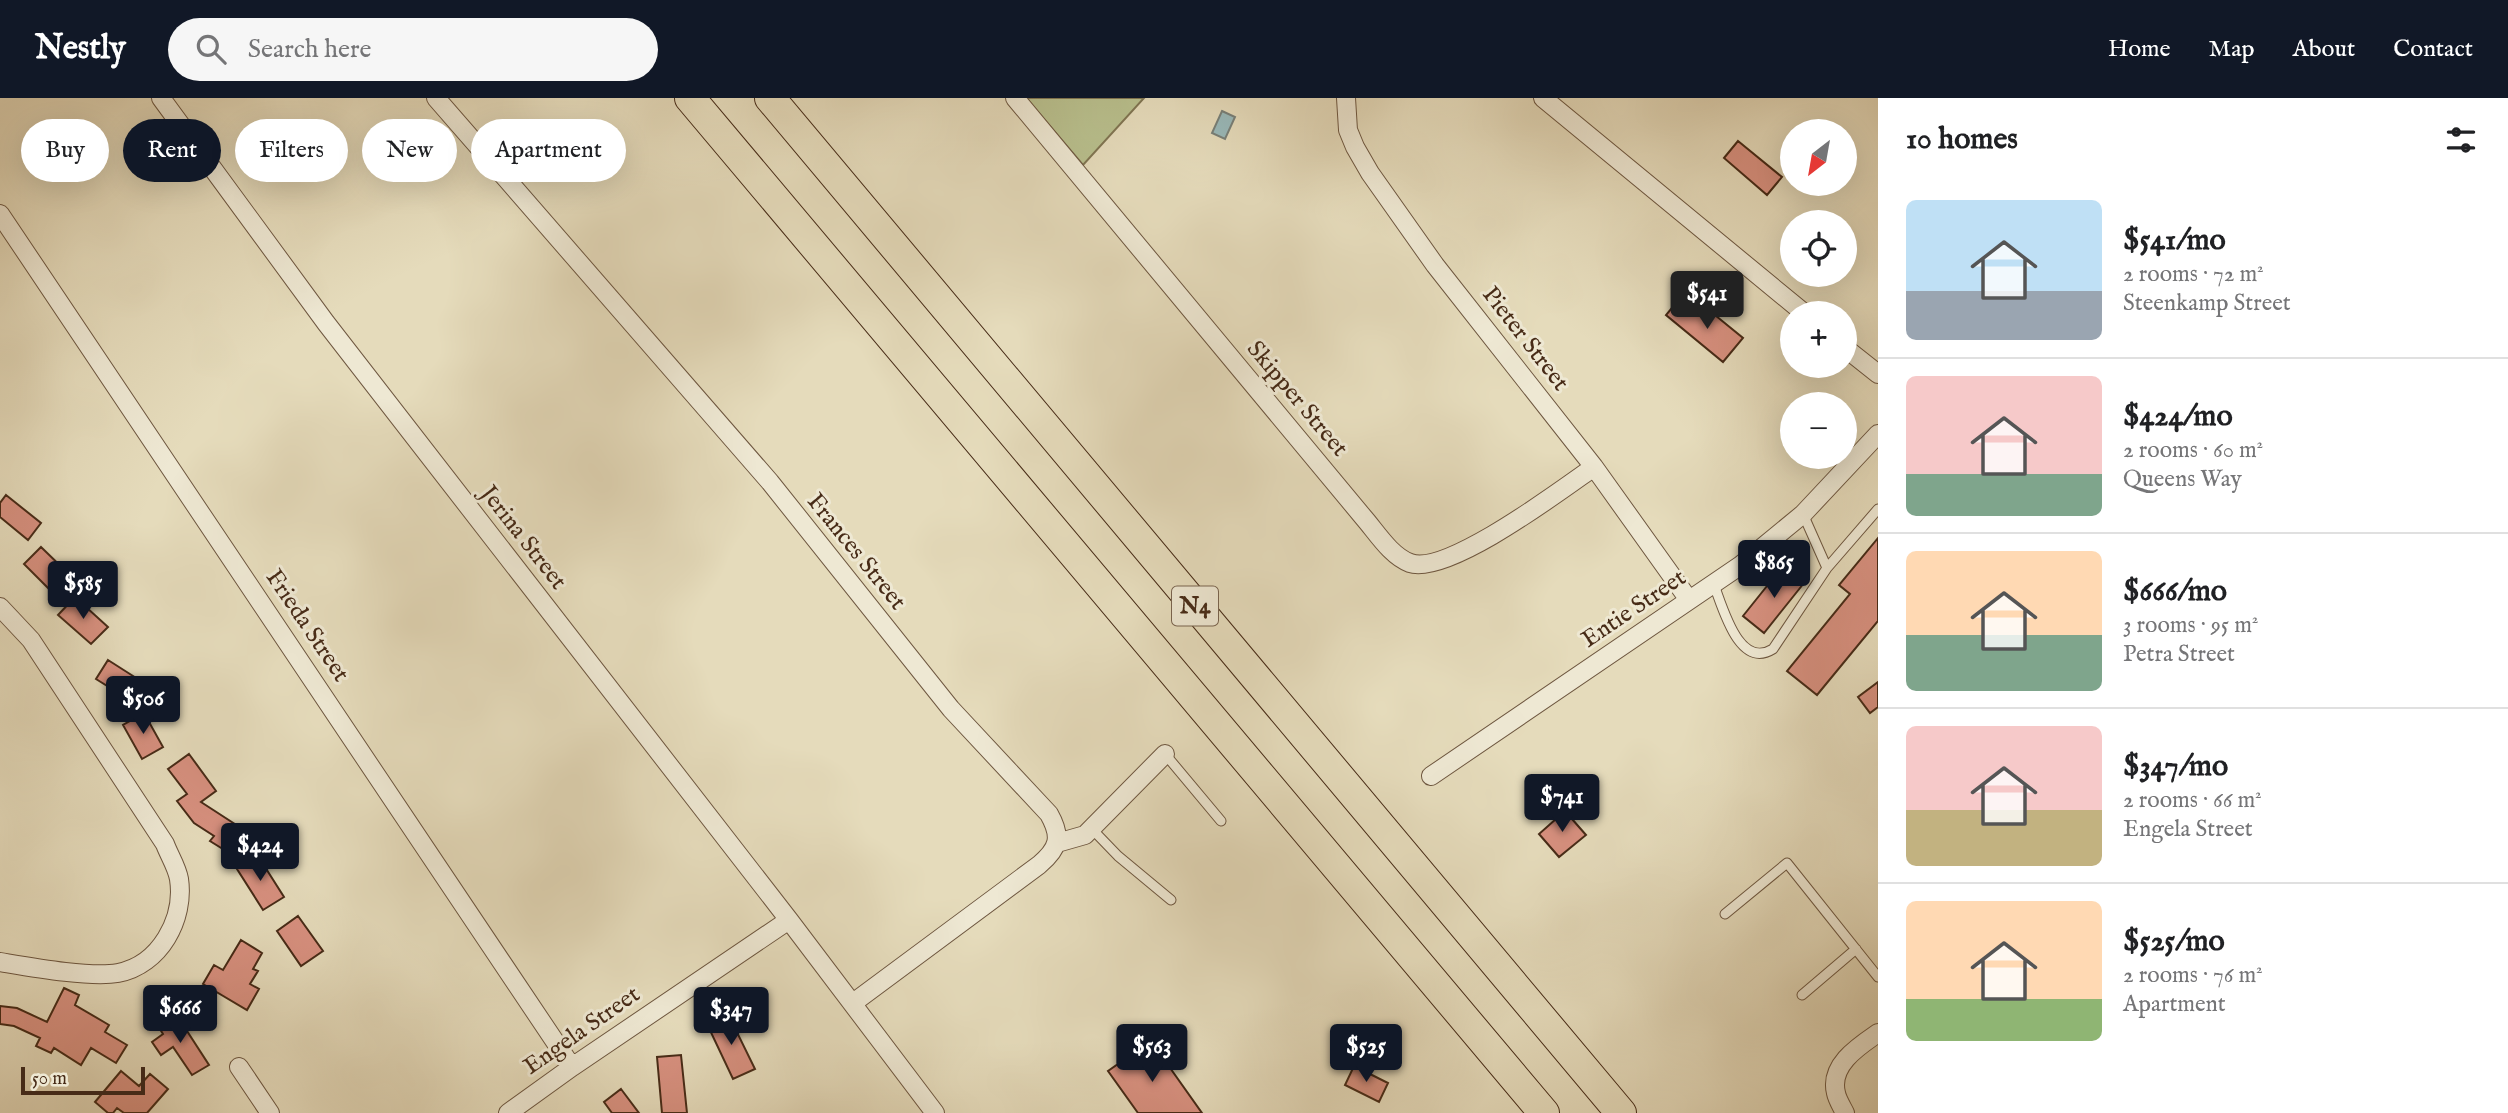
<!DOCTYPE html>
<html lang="en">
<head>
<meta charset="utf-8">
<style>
  body { margin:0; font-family:"IM FELL English",serif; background:#f6f6f6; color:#202124; height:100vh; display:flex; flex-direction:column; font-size:26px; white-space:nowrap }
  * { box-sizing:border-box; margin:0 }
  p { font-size:23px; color:#757577 }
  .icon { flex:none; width:38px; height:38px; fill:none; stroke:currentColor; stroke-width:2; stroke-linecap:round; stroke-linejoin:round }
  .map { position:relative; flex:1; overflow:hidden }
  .side { display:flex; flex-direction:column; background:#fff; width:630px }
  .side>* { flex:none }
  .top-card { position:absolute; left:21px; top:21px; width:665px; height:63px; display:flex; gap:14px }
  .needle { width:46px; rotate:211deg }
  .tools { position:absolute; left:1780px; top:21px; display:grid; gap:14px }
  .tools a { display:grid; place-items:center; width:77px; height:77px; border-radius:50%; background:#fff; box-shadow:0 7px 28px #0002; font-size:35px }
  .scale { position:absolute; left:21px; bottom:18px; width:124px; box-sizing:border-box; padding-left:7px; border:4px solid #472b17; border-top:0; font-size:19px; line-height:24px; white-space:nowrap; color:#472b17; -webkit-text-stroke:5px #eee8d3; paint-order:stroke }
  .price { position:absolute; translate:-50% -60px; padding:0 16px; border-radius:7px; background:#111827; color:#fff; font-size:23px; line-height:46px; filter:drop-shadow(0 2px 4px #0008) }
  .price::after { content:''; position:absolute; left:50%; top:42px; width:21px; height:16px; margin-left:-10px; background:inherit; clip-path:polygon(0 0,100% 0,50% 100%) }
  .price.active { background:#222; color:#fff }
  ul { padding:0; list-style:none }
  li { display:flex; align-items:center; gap:21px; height:175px; padding:0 28px }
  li+li { border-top:2px solid #e0e0e0 }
  li span { display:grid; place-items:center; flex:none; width:196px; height:140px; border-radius:10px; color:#555 }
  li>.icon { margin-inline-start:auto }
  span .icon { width:84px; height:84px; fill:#fffc; stroke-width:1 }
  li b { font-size:30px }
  h2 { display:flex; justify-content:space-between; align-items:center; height:84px; padding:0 28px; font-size:30px }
  .pill { padding:0 24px; border-radius:32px; background:#fff; box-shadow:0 7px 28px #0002; font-size:24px; line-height:63px }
  .pill.active { background:#111827; color:#fff }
  header { display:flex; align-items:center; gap:42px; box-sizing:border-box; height:98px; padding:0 35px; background:#111827; color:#fff }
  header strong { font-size:33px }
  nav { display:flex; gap:38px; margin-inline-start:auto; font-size:24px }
  .search { width:490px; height:63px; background:#f6f6f6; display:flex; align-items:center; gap:18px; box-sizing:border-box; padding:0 24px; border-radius:38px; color:#757577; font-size:26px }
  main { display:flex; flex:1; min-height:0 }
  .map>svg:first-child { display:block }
  .green { fill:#b8bf8d; stroke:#807552; stroke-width:2 }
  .water { fill:#99b9ba; stroke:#788079; stroke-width:2 }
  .building { fill:#d7907f; stroke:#472b17; stroke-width:2 }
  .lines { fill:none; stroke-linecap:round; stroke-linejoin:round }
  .lane-casing { stroke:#6e5740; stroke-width:11 }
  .street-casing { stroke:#6e5740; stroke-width:20 }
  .highway-casing { stroke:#472b17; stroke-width:32 }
  .lane { stroke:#eee8d3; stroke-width:9 }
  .street { stroke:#eee8d3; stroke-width:18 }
  .highway { stroke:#e5dbbb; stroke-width:30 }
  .labels { text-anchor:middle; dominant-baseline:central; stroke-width:6; stroke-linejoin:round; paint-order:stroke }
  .shield { fill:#eee8d3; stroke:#79644f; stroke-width:2 }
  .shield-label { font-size:23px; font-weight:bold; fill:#472b17 }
  .street-label { font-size:24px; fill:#472b17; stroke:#eee8d3 }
</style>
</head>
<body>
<header>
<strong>Nestly</strong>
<div class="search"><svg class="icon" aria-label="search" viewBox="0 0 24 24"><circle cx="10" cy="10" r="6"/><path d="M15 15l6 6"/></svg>Search here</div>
<nav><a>Home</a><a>Map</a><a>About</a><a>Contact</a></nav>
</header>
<main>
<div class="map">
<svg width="1878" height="1015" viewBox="0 0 1878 1015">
  <rect width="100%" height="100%" fill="#e5dbbb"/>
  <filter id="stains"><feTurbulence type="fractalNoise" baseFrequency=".00286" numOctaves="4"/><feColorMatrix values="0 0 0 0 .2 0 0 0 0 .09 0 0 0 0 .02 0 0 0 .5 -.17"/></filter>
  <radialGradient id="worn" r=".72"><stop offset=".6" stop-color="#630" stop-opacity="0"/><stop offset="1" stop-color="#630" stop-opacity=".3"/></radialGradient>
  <!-- green -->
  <path class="green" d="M 1026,0 L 1144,0 L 1083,67 Z"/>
  <!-- water -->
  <path class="water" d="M 1222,13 L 1235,19 L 1225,41 L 1212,35 Z"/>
  <!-- building -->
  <path class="building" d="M 1738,43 L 1782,79 L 1767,97 L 1724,60 Z
    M 1676,205 L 1687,214 L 1692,208 L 1704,219 L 1710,213 L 1743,240 L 1723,264 L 1666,217 Z
    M 6,397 L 41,425 L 28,442 L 0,419 L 0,405 Z
    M 1878,440 L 1878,523 L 1817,597 L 1787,573 L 1850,496 L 1839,487 Z
    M 41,449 L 74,481 L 57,499 L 24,466 Z
    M 1783,468 L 1804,485 L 1764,535 L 1743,518 Z
    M 75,499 L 108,529 L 91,546 L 58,517 Z
    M 108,562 L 144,585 L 133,604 L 96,581 Z
    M 1878,584 L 1878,609 L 1870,615 L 1858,599 Z
    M 144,615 L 163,649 L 142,661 L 123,627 Z
    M 189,656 L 216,693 L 201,704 L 241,730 L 226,753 L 210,743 L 214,738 L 194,725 L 177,703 L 187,696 L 168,671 Z
    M 1565,713 L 1586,737 L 1559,759 L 1539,736 Z
    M 258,758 L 284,799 L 263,812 L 237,771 Z
    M 298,818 L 323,853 L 301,868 L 277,833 Z
    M 241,842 L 262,855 L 253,871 L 258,873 L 250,886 L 259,891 L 247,912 L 203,886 L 214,867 L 223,872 Z
    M 64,890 L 79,897 L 75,907 L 109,927 L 105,934 L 127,947 L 116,965 L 91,950 L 81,967 L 54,950 L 51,955 L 36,948 L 40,940 L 14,928 L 0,926 L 0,908 L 17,910 L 47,924 Z
    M 176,916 L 209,967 L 192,977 L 173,949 L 161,957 L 152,944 L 163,936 L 158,928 Z
    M 728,916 L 755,971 L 733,981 L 707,926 Z
    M 1151,943 L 1202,1015 L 1138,1015 L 1108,973 Z
    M 681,957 L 687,1015 L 662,1015 L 657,959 Z
    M 1354,968 L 1388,985 L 1379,1004 L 1345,987 Z
    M 121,973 L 139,988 L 150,976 L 168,991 L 147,1015 L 124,1015 L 117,1010 L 113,1015 L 108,1015 L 95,1004 Z
    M 621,991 L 639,1015 L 612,1015 L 604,1004 Z"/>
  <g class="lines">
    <defs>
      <path id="lane" d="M 1803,416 L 1827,470
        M 1714,487 C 1723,510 1739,572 1773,551 L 1827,470 L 1878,411
        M 1165,656 L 1221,723
        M 1091,730 L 1118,758 L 1171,802
        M 1725,816 L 1787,765 L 1878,879
        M 1802,897 L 1856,851"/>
      <path id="street" d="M 161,0 L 326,225 L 789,822 L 935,1015
        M 436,0 L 770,384 L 951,611 L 1049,716 C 1062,739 1059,750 1039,767 L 853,905
        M 1015,0 L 1364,420 C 1377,435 1391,458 1410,465 C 1447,478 1561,392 1594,369
        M 1346,0 L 1348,32 L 1355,49 L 1370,75 L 1435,167 L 1594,369 L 1689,502
        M 1543,0 L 1804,215
        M 0,116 L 572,969
        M 1844,249 L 1878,276
        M 0,509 L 31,542 L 165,746 C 169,757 177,769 179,781 C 185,821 160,867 118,875 C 90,880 30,869 0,864
        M 1431,678 L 1741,467 L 1803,416 L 1878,336
        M 1057,745 L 1085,737 L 1165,656
        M 239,969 L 270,1015
        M 508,1015 L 572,969 L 789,822
        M 1845,1015 C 1842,1009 1837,1001 1836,995 C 1829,967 1859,948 1878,935"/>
      <path id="highway" d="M 690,0 L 1544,1015
        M 770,0 L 1621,1015"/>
    </defs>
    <!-- lane casing -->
    <use href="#lane" class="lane-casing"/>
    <!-- street casing -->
    <use href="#street" class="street-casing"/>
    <!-- highway casing -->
    <use href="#highway" class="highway-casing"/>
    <!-- lane -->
    <use href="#lane" class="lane"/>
    <!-- street -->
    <use href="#street" class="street"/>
    <!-- highway -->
    <use href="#highway" class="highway"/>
  </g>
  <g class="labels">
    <!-- shield labels -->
    <rect class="shield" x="1172" y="488.5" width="46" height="39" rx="5"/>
    <g class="shield-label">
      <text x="1195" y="508">N4</text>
    </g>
    <!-- street labels -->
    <g class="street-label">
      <text transform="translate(1525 241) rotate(52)">Pieter Street</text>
      <text transform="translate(1297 301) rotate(50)">Skipper Street</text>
      <text transform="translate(523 440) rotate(52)">Jerina Street</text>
      <text transform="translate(856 454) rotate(51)">Frances Street</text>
      <text transform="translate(1634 511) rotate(-34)">Entie Street</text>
      <text transform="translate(307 528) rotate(56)">Frieda Street</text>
      <text transform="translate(582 933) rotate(-35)">Engela Street</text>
    </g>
  </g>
  <rect width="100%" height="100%" filter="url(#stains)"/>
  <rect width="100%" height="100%" fill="url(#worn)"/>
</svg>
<div class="tools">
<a><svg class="needle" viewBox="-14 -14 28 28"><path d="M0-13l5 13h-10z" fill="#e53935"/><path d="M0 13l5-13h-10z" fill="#757577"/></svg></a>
<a><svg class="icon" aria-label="locate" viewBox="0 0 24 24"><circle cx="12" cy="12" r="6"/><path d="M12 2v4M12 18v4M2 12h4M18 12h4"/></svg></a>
<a>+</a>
<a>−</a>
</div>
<div class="scale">50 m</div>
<b class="price active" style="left:1707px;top:233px">$541</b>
<b class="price" style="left:1774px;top:502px">$865</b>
<b class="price" style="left:83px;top:523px">$585</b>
<b class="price" style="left:143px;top:638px">$506</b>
<b class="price" style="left:1562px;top:736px">$741</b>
<b class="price" style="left:260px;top:785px">$424</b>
<b class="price" style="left:180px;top:947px">$666</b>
<b class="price" style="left:731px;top:949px">$347</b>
<b class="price" style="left:1152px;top:986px">$563</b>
<b class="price" style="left:1366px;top:986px">$525</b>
<div class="top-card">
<a class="pill">Buy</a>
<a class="pill active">Rent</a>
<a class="pill">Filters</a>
<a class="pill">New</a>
<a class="pill">Apartment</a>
</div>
</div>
<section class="side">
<h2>10 homes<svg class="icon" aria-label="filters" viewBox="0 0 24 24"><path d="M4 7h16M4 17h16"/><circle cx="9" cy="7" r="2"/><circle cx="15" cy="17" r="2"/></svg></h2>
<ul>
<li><span style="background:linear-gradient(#bfe0f5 65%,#9aa5b1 0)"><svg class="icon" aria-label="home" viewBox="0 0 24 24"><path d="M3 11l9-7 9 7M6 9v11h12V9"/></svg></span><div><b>$541/mo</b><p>2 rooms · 72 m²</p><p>Steenkamp Street</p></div></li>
<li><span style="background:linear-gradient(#f6c9c9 70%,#7fa58c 0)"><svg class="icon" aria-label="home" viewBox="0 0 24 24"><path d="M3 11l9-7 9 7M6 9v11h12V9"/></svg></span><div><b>$424/mo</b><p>2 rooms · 60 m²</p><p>Queens Way</p></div></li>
<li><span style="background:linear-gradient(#ffd9b3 60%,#7fa58c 0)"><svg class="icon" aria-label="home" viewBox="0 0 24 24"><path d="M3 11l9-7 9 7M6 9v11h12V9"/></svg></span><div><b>$666/mo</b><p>3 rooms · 95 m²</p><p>Petra Street</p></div></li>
<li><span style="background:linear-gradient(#f6c9c9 60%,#c2b280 0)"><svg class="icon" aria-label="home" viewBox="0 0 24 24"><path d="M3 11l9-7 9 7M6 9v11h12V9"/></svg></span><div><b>$347/mo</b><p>2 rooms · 66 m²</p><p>Engela Street</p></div></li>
<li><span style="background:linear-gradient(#ffd9b3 70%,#8fb573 0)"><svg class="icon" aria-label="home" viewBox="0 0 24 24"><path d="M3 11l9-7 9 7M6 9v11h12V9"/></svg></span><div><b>$525/mo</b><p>2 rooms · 76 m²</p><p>Apartment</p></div></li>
</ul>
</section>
</main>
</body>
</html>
